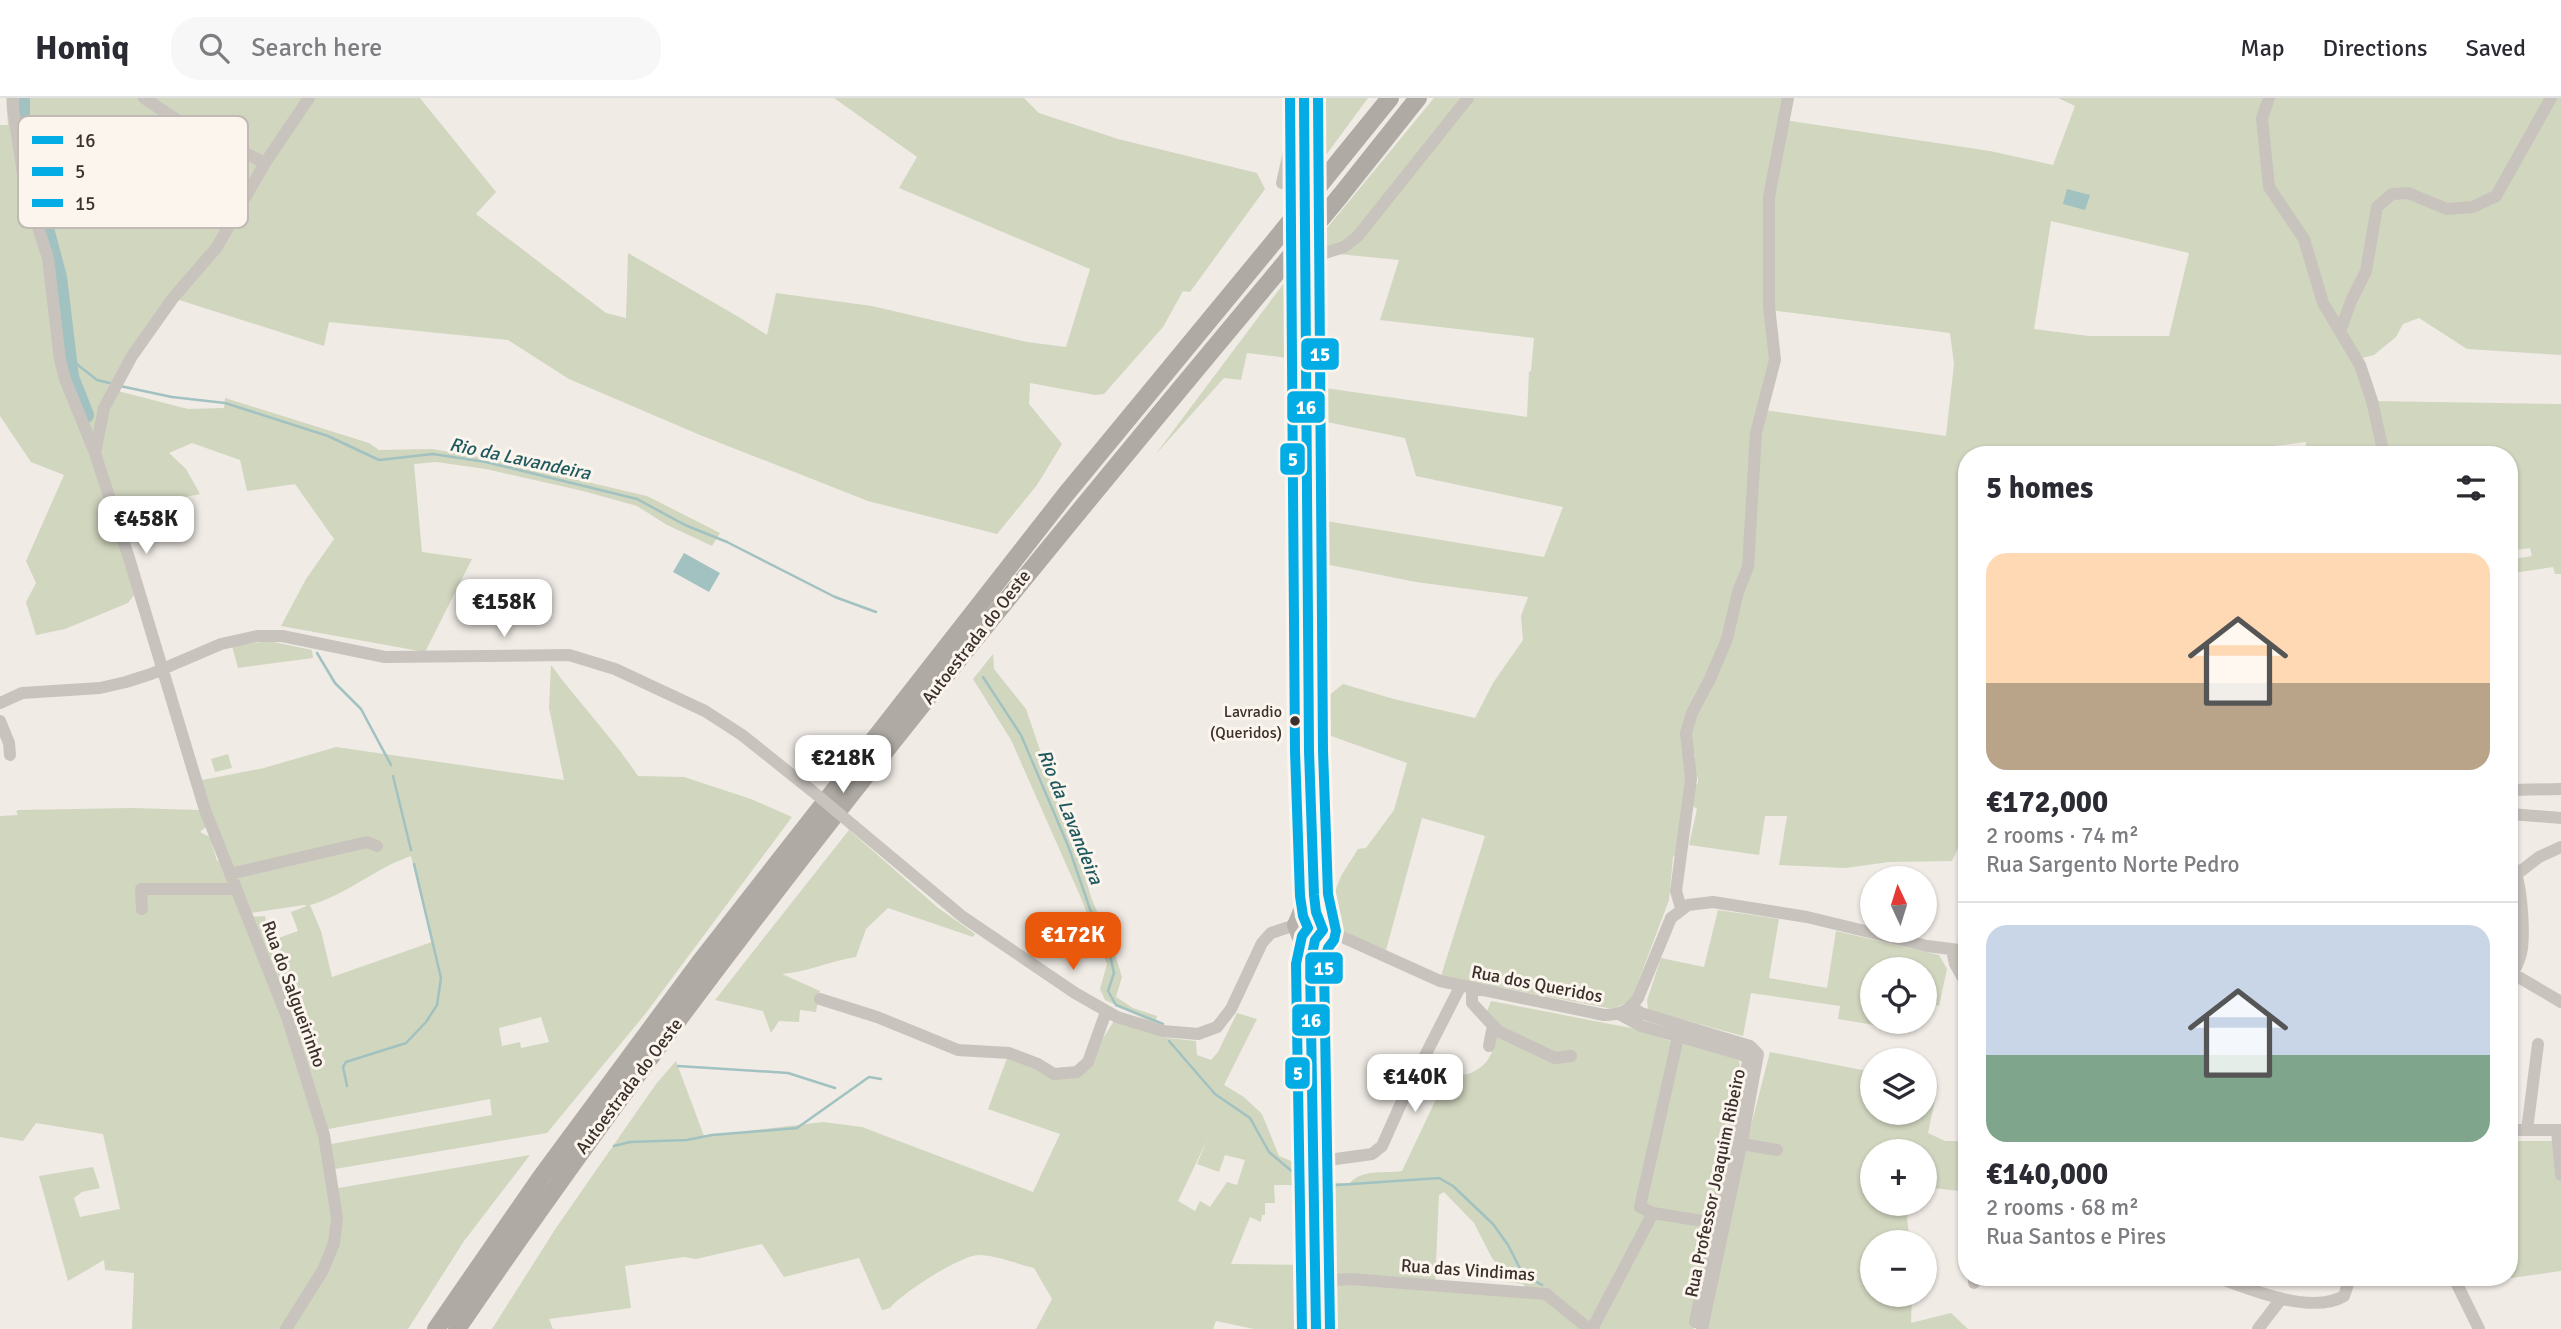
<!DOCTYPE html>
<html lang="en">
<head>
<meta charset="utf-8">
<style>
  body { margin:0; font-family:Signika,sans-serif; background:#f7f7f7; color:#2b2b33; height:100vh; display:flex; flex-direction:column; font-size:26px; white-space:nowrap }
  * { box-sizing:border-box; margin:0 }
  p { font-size:23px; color:#7c7c81 }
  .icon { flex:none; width:38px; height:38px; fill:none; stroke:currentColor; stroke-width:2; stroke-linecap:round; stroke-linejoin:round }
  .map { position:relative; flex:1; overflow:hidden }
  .sheet { position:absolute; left:1958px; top:348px; width:560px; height:840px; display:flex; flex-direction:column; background:#fff; border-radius:28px; box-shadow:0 2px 5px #0004 }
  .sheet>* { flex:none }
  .needle { width:46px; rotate:356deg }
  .fabs { position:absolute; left:1860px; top:768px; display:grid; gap:14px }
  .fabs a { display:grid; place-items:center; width:77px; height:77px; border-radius:50%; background:#fff; box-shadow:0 2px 5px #0004; font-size:35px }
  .price { position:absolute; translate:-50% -60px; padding:0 16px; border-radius:14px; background:#fff; color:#222; font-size:23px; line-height:46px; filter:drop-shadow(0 2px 4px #0008) }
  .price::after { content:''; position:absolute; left:50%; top:42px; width:21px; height:16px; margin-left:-10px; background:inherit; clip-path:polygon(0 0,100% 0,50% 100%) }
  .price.on { background:#ea580c; color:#fff }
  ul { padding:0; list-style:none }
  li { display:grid; align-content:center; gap:14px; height:371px; padding:0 28px }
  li+li { border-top:2px solid #e1e1e2 }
  li span { display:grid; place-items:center; height:217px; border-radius:21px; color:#555 }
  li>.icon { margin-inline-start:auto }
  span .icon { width:126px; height:126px; fill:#fffc; stroke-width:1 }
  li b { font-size:30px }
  h2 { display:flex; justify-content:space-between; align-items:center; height:84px; padding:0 28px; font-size:30px }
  header { display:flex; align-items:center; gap:42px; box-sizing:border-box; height:98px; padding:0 35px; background:#fff; border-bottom:2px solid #e1e1e2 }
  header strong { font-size:33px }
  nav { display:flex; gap:38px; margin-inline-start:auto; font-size:24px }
  .search { width:490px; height:63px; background:#f7f7f7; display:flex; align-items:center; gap:18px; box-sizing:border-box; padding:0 24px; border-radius:28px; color:#7c7c81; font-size:26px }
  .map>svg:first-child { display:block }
  .green { fill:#d1d6bf; fill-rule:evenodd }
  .water { fill:#a1c2c1 }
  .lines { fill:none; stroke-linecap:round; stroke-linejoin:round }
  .stream { stroke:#a1c2c1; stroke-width:2.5 }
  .river { stroke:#a1c2c1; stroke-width:16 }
  .minor { stroke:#c9c3be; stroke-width:12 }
  .major { stroke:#b8b1ad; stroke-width:16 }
  .highway { stroke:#afaaa4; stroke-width:18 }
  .minor-bridge { stroke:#c9c3be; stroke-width:12 }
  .highway-bridge { stroke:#afaaa4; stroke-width:18 }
  .bus-1-casing { stroke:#fbf5ee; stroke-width:16 }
  .bus-2-casing { stroke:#fbf5ee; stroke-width:16 }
  .bus-3-casing { stroke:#fbf5ee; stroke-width:16 }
  .bus-1 { stroke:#03ace5; stroke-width:10 }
  .bus-2 { stroke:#03ace5; stroke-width:10 }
  .bus-3 { stroke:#03ace5; stroke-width:10 }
  .bus-dot { fill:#3b302b; stroke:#fbf5ee; stroke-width:2.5 }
  .labels { text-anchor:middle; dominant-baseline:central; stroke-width:6; stroke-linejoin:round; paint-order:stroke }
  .bus-label { font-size:16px; fill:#3b302b; stroke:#fbf5ee; text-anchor:end }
  .street-label { font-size:18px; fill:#3b302b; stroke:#fbf5ee }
  .water-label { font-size:19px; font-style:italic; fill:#1f5a5e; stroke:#fbf5ee }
  .key { fill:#fbf5ee; stroke:#c1bab4; stroke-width:2 }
  .key-label { font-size:19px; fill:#3b302b }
  .line-badge { stroke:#fbf5ee; stroke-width:2.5 }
  .badge-label { font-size:19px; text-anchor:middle; font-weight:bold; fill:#fff }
</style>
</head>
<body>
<header>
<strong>Homiq</strong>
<div class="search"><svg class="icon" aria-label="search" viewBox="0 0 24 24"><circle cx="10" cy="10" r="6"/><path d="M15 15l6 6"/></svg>Search here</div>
<nav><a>Map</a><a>Directions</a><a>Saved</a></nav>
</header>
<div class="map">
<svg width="2561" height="1231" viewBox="0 0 2561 1231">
  <rect width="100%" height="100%" fill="#f0ebe5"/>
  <!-- green -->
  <path class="green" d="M 6,0 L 420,0 L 496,94 L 476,116 L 606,215 L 626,220 L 628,155 L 737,218 L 767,237 L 776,195 L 872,208 L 1027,244 L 1066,249 L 1090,171 L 899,90 L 917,59 L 834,0 L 1024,0 L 1039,15 L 1118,41 L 1257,75 L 1265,91 L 1190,194 L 1183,193 L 1163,229 L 1104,296 L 1095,297 L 1030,285 L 1029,306 L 1062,346 L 1037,387 L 997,436 L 868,403 L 700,337 L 569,281 L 508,242 L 329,224 L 324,248 L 173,200 L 114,292 L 188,311 L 224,310 L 225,300 L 369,345 L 379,352 L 432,351 L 485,360 L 647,398 L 720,435 L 712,448 L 667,427 L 637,408 L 583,393 L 486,371 L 436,364 L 414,366 L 422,454 L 472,461 L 425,554 L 281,528 L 306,481 L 334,441 L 295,386 L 247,393 L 240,362 L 192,345 L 169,355 L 186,371 L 200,396 L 118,412 L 135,496 L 128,505 L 65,531 L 36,537 L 26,504 L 36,485 L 26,463 L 64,377 L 31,364 L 0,318 L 0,27 L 8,27 Z
    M 1319,0 L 1368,0 L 1312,76 C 1311,54 1304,19 1319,0 Z
    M 1434,0 L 1788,0 L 1784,22 L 1990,53 L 2053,67 L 2075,8 L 2058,0 L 2561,0 L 2561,257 L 2467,251 L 2419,220 L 2403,226 L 2396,239 L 2374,257 L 2358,261 L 2372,303 L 2561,306 L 2561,476 L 2555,476 L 2553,469 L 2513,475 L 2513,461 L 2532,458 L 2530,450 L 2510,453 L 2510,357 L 2306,357 L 2306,344 L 2205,357 L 1967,357 L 1967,731 L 1952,763 L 1889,764 L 1845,770 L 1779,767 L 1787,718 L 1765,718 L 1759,757 L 1689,747 L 1697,711 L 1692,707 L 1694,688 L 1698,685 L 1698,680 L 1694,674 L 1695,656 L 1689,655 L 1680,753 L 1673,759 L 1669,802 L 1634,895 L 1629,903 L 1613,911 L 1441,878 L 1485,738 L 1422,720 L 1386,852 C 1367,845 1332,837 1327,814 L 1341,778 L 1358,751 L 1366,750 L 1394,712 L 1407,665 L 1317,633 L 1316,608 L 1343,586 L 1394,601 L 1475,620 L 1493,585 L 1523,542 L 1521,518 L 1528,499 L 1416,484 L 1315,464 L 1314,421 L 1544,459 L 1563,409 L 1416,378 L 1405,340 L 1312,321 L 1311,288 L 1527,319 L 1529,274 L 1531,273 L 1534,240 L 1380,222 L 1399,162 L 1328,155 L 1323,157 L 1313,147 ZM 2051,123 L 2189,155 L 2169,238 L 2089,238 L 2034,231 ZM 1770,212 L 1950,235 L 1954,266 L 1946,338 L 1764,312 L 1775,262 Z
    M 1296,169 L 1297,261 L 1247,255 L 1241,282 L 1224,280 L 1155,357 Z
    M 262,544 L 274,544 L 312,552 L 313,560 L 238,570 L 232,548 Z
    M 993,556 L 994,571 L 1026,611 L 1054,693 L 1079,758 L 1091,799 L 1115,857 L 1122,879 L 1116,899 L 1133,910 L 1157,918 L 1155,926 L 1105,902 L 1100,891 L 1107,866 L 1081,800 L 1011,642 L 973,581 Z
    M 551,567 C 579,605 612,639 638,678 L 684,679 L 751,701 L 792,719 L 646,915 L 547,1035 L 329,1072 L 333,1091 L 530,1057 L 464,1143 L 408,1231 L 132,1231 L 134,1175 L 105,1172 L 104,1162 L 68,1183 L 39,1078 L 93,1069 L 100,1090 L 82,1094 L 74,1100 L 80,1119 L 120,1111 L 103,1036 L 36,1025 L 23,1043 L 0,1039 L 0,718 L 18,717 L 16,713 L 19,712 L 132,710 L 199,712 L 206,729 L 200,734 L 210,739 L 217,763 L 224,764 L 197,683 L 264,670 L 336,649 L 564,682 L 549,610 ZM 411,758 L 432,844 L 332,879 L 321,833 L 310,807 C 347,797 375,770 411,758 ZM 304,807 L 307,808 L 291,814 L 298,833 L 267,844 L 263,833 L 267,831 L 265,818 L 248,819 L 251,815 ZM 541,919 L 549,944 L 521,950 L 520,944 L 502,948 L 499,930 ZM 490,1001 L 492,1017 L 326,1047 L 323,1032 Z
    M 228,656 L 232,670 L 215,674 L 211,661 Z
    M 849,732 L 937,809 L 975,836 L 973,839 L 888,810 L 866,831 L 856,859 C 830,863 808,874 782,876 L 820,893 L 816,914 L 800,912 L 799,924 L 779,923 L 771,935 L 763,913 L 715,902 Z
    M 1718,812 L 1779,821 L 1769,880 L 1827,890 L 1836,833 L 1939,857 L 1947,871 L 1939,908 L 1925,903 L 1925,872 L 1872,872 L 1874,927 L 1838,921 L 1840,908 L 1751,895 L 1743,938 L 1648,912 L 1647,902 L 1661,860 L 1704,869 Z
    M 1491,903 L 1636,931 L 1667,942 L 1739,961 L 1740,971 L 1713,1136 L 1694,1231 L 1333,1231 L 1332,1182 L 1322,1170 L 1322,1083 L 1349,1086 C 1362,1070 1384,1076 1402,1073 L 1448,976 C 1470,983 1497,964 1493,940 C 1492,933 1487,925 1485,918 ZM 1444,1094 L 1474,1125 L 1492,1160 L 1502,1172 L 1494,1182 L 1523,1186 L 1528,1193 L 1435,1187 L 1439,1097 Z
    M 1237,915 L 1257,921 L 1224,987 L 1244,999 L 1262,1016 L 1279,1058 L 1303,1068 L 1304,1093 L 1290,1087 L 1274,1087 L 1275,1105 L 1265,1105 L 1265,1117 L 1262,1117 L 1261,1124 L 1250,1119 L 1231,1166 L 1306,1167 L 1308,1231 L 1254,1231 L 1216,1223 L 1213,1231 L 1036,1231 L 1052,1201 L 1034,1170 C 1017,1166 998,1158 980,1157 C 962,1156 902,1195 890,1210 L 882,1212 L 859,1160 L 784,1179 L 762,1146 L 696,1161 L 684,1159 L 625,1168 L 631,1210 L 549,1221 L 553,1231 L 492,1231 L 556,1130 L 656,986 L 676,963 L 704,1038 L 823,1024 L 862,1029 L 1033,1094 L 1060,1036 L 988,1011 L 1009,955 L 1054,976 L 1088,964 L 1114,923 L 1167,940 L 1196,943 L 1197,957 L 1211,962 L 1218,954 ZM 1208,1040 L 1197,1066 L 1219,1074 L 1225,1057 L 1245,1062 L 1237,1087 L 1227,1084 L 1210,1109 L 1200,1103 L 1195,1113 L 1178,1103 Z
    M 1770,954 L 1872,974 L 1872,1015 L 1925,1015 L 1925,985 L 1938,987 L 1928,1035 L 1945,1043 L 1967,1043 L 1967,1094 L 1925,1089 L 1925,1054 L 1872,1054 L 1872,1106 L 1911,1106 L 1907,1120 L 1910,1144 L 1872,1144 L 1872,1197 L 1912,1197 L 1911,1225 L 1951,1215 L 1968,1231 L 1702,1231 L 1719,1152 Z
    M 2510,1043 L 2553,1043 L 2561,1079 L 2561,1173 L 2511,1180 Z"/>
  <!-- water -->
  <path class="water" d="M 2067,91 L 2090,97 L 2085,112 L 2063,106 Z
    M 684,455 L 720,475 L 709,494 L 673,474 Z"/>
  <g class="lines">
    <!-- stream -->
    <path class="stream" d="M 69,260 L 97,282 L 114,286
      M 120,288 L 172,299 L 225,305 L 328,338 L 379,362 L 433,356 L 486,364 L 637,401 L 685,427 L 727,444 L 835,499 L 876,514
      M 317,555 L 335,585 L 361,611 L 391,667
      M 983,579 L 1021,637 L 1069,750 L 1090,811 L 1110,857 L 1114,875 L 1108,893 L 1116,907 L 1163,926
      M 393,678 L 411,752
      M 1169,943 L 1215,996 L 1250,1020 L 1269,1054 L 1306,1085
      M 678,968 L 788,975 L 835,990
      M 347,988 L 343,969 L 346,964 L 406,945 L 426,924 L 437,907 L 441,880 L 414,766
      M 614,1048 L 630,1044 L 687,1042 L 712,1037 L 797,1030 L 869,979 L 881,981
      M 1323,1088 L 1439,1080 L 1453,1088 L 1493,1126 L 1508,1147 L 1523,1176 L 1542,1187"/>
    <!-- river -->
    <path class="river" d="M 22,0 L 22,17 L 39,104 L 59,179 L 71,279 L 86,317"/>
    <!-- minor -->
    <path class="minor" d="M 13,0 L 13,10 L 25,89 L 48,160 L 60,262 L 65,281 L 95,355 L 129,460 L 205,712 L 287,919 L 324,1037 L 337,1120 L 334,1145 L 323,1172 L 286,1231
      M 144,0 L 174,20 L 265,65
      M 2269,0 L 2262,20 L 2269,89 L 2304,141 L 2323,205 L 2360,267 L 2372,303 L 2384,357
      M 1282,85 L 1296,23 L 1304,8
      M 1306,161 L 1344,149 L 1357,139 L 1468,0
      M 2340,233 L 2352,201 L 2366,173 L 2377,109 L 2392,96 L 2408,95 L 2447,111 L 2473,109 L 2496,98 L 2551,0
      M 95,355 L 104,310 L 132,258 L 173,200 L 217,149 L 265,65 L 309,0
      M 0,605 L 22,595 L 100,590 L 126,584 L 151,576 L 221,546 L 257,538 L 282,538 L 385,559 L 569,557 L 615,571 L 705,613 L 742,637 L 811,692
      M 0,623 L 9,645 L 10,657
      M 2510,692 L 2561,691
      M 2510,716 L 2561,720
      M 854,728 L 963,819 L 1075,895 L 1117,919 L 1163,933 L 1198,936 L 1217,929 L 1231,911 L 1262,845 L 1271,835 L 1295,827
      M 2510,764 C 2522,776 2524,832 2522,850 C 2521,859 2517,868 2512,876
      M 230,776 L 367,744 L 377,748
      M 2517,776 L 2539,759 L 2561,749
      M 1681,810 L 1676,793 L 1691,681 L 1686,635 L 1692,615 L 1710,581 L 1727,541 L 1738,494 L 1748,469 L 1756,335 L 1775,262 L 1769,208 L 1769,99 L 1788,0
      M 142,811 L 141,791 L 236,791
      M 1323,825 L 1338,837 L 1440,883 L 1604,917 C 1619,917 1629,913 1638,900 L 1671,820 L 1688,807 L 1713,804 L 1807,819 L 1927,848 L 1967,853
      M 1952,852 L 1955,866 L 1967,887
      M 2510,874 L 2561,904
      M 1472,891 L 1472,905 L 1498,933 L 1555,960 L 1571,958
      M 820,901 L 877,919 L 958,952 L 1009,955 L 1038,966 L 1054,976 L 1077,974 L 1088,964 L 1106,914
      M 1632,909 L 1641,915 L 1750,948 L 1758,956 L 1743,1038 L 1702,1231
      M 1619,916 L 1641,928 L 1740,956 L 1746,959 L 1748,964 L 1695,1224
      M 1679,935 L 1640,1109 L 1653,1115 L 1715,1125
      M 1489,948 L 1493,927
      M 2510,1032 L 2561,1032
      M 2527,1032 L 2538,946
      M 2557,1032 L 2561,1077
      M 1742,1046 L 1777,1052
      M 1314,1064 L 1372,1056 L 1382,1048 L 1403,1001 L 1460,889
      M 1974,1180 L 1974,1185
      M 2219,1180 C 2251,1192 2312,1217 2344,1198 L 2350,1180
      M 2454,1180 L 2479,1231
      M 1315,1183 L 1351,1181 L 1546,1196 L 1589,1231
      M 1315,1206 L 1325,1215 L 1326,1231
      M 1592,1231 L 1653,1115
      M 2258,1231 L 2281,1201"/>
    <!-- major -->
    <path class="major" d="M 1304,0 L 1309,653 L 1305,694 L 1303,808 L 1295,827 L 1310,866
      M 1313,775 L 1317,817 C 1326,825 1325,835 1315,842 L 1310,866 L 1316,1231"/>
    <!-- highway -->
    <path class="highway" d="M 1343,58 L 1390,0
      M 1340,98 L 1418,0
      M 436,1231 L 541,1079 L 700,864 L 1066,396 L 1277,140
      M 457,1231 C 707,864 989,519 1274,178"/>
    <!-- minor-bridge -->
    <path class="minor-bridge" d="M 811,692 L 854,728"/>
    <!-- highway-bridge -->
    <path class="highway-bridge" d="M 1277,140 L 1343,58
      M 1274,178 L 1340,98"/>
    <defs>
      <path id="bus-1" d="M 1304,0 L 1309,653 L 1314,797 L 1316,814 L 1323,832 L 1315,842 L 1310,866 L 1316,1231"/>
      <path id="bus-2" d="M 1290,0 L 1295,653 L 1300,798 L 1303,818 L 1308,830 L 1302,838 L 1296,866 L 1302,1231"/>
      <path id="bus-3" d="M 1318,0 L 1323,652 L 1328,796 L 1336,833 L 1334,842 L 1328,850 L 1324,867 L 1330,1231"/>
    </defs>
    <!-- bus-1 casing -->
    <use href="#bus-1" class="bus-1-casing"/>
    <!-- bus-2 casing -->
    <use href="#bus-2" class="bus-2-casing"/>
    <!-- bus-3 casing -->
    <use href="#bus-3" class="bus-3-casing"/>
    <!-- bus-1 -->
    <use href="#bus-1" class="bus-1"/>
    <!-- bus-2 -->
    <use href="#bus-2" class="bus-2"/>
    <!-- bus-3 -->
    <use href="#bus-3" class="bus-3"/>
  </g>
  <!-- markers -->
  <circle class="bus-dot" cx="1295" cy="623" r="6"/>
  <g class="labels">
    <!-- bus labels -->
    <g class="bus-label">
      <text x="1282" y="614">Lavradio<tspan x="1282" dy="21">(Queridos)</tspan></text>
    </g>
    <!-- street labels -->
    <g class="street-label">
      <text transform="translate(976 539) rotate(-52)">Autoestrada do Oeste</text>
      <text transform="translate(1537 886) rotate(11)">Rua dos Queridos</text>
      <text transform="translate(294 896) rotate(70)">Rua do Salgueirinho</text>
      <text transform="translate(629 988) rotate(-53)">Autoestrada do Oeste</text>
      <text transform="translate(1715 1085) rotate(-78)">Rua Professor Joaquim Ribeiro</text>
      <text transform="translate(1468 1172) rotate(4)">Rua das Vindimas</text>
    </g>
    <!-- water labels -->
    <g class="water-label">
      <text transform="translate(520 361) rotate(12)">Rio da Lavandeira</text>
      <text transform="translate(1070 719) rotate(68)">Rio da Lavandeira</text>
    </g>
  </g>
  <!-- legend -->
  <rect x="18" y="18" width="230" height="112" rx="10" class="key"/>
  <rect x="32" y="38" width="31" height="8" fill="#03ace5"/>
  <rect x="32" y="69" width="31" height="9" fill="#03ace5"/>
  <rect x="32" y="101" width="31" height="8" fill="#03ace5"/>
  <g class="key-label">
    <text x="75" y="49">16</text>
    <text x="75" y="80">5</text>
    <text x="75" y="112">15</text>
  </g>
  <g class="line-badge">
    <rect x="1300" y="239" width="40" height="34" rx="7" fill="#03ace5"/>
    <rect x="1286" y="292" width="40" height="34" rx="7" fill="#03ace5"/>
    <rect x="1279" y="344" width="27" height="34" rx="7" fill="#03ace5"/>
    <rect x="1304" y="853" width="40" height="34" rx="7" fill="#03ace5"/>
    <rect x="1291" y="905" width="40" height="34" rx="7" fill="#03ace5"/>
    <rect x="1284" y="958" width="27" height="34" rx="7" fill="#03ace5"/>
  </g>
  <g class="badge-label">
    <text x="1320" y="263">15</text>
    <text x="1306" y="316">16</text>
    <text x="1293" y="368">5</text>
    <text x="1324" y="877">15</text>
    <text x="1311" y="929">16</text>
    <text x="1298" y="982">5</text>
  </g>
</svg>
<div class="fabs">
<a><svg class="needle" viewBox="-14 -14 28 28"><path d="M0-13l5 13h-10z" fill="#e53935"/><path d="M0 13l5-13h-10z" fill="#7c7c81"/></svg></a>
<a><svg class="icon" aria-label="locate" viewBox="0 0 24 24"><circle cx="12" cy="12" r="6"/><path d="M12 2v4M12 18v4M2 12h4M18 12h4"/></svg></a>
<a><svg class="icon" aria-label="layers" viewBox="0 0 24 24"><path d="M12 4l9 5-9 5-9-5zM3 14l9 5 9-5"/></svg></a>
<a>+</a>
<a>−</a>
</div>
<b class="price" style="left:146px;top:458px">€458K</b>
<b class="price" style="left:504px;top:541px">€158K</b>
<b class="price" style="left:843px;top:697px">€218K</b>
<b class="price on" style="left:1073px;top:874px">€172K</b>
<b class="price" style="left:1415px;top:1016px">€140K</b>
<section class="sheet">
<h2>5 homes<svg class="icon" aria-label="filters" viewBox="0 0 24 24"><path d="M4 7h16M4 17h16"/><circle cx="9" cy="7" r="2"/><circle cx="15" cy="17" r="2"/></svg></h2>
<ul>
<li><span style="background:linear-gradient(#ffd9b3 60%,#b9a48a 0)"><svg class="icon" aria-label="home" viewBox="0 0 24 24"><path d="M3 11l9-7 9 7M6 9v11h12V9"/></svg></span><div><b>€172,000</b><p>2 rooms · 74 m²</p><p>Rua Sargento Norte Pedro</p></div></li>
<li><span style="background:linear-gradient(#c9d6e8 60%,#7fa58c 0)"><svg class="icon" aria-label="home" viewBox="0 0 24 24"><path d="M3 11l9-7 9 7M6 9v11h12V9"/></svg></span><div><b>€140,000</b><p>2 rooms · 68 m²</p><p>Rua Santos e Pires</p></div></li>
</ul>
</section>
</div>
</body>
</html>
